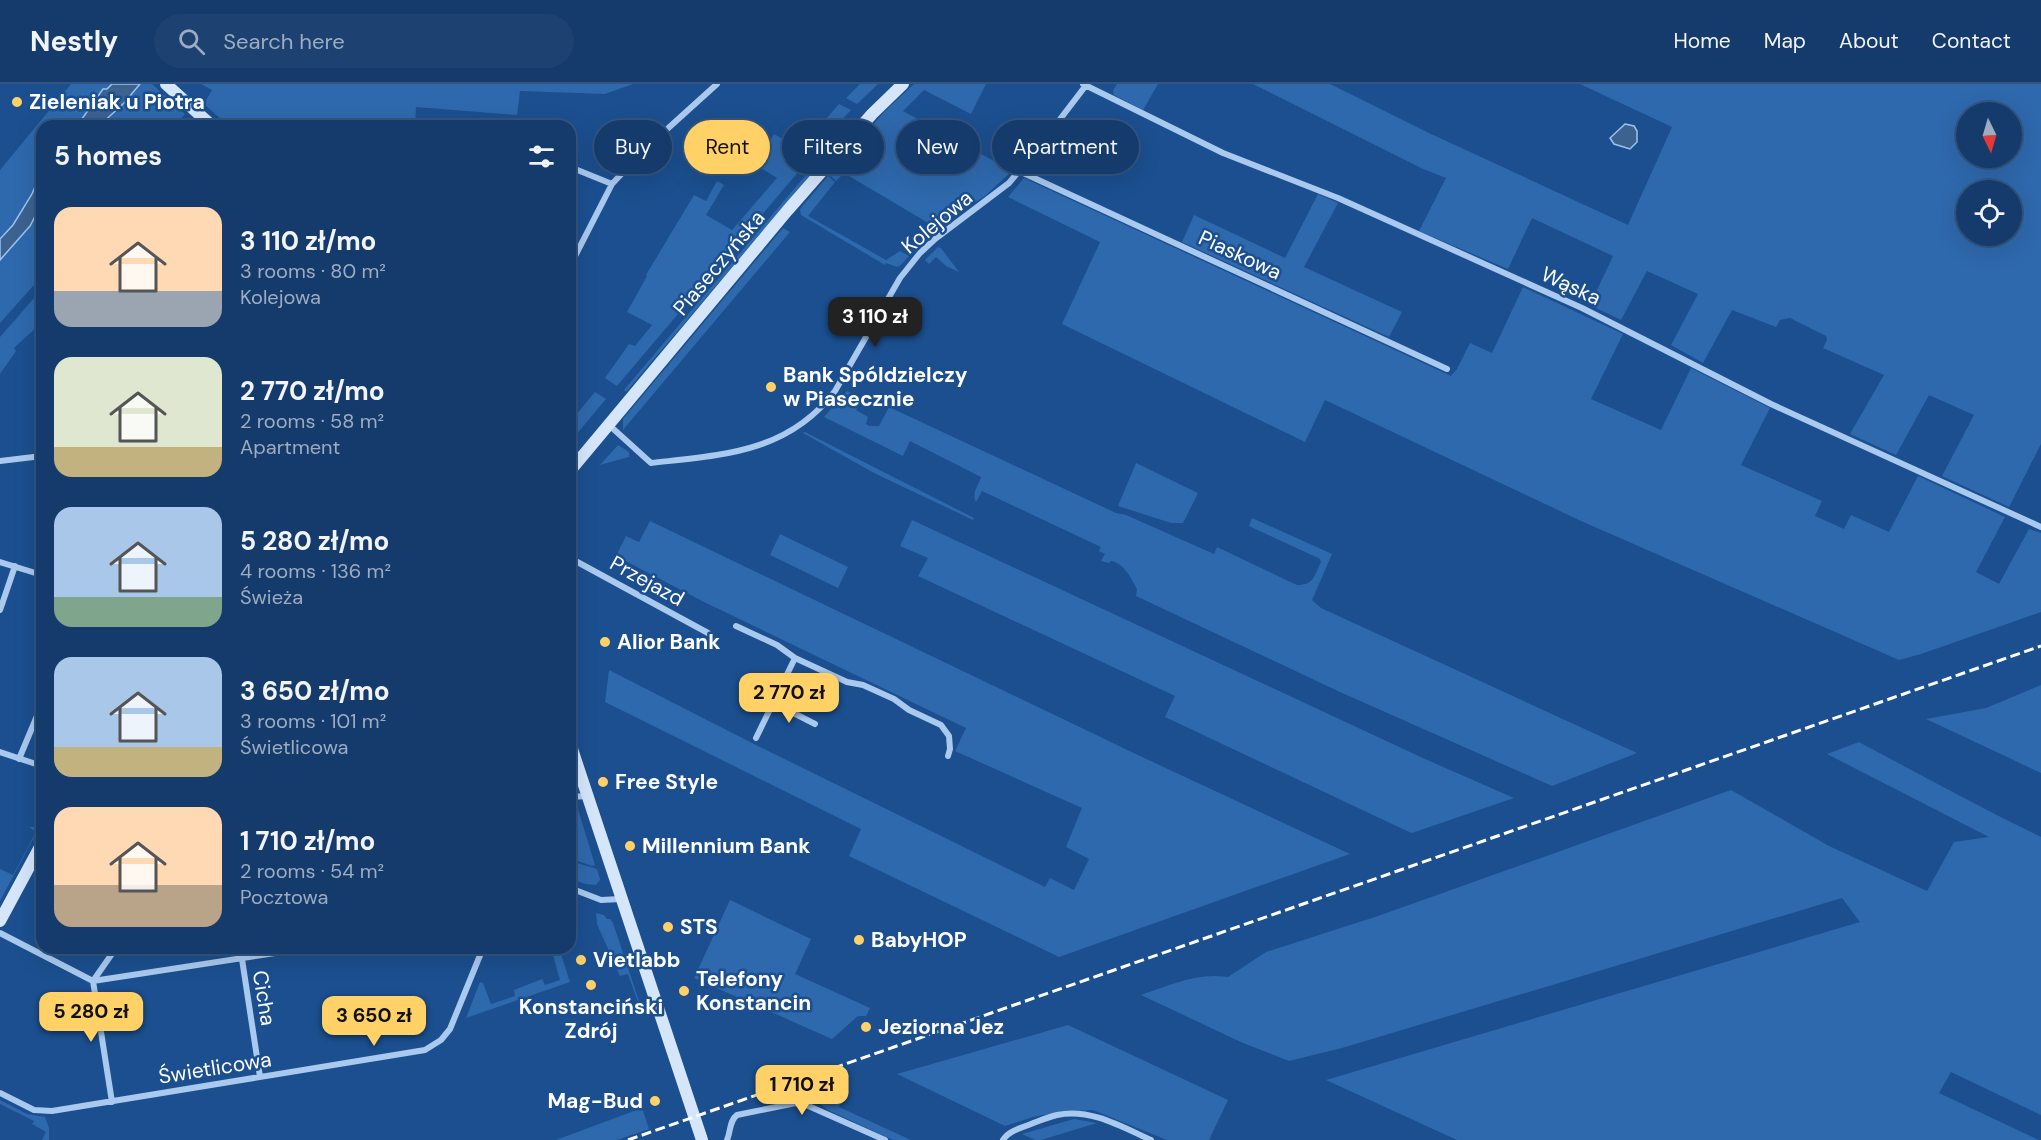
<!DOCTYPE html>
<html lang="en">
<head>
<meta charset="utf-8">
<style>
  body { margin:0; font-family:"DM Sans",sans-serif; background:#1d4271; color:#f1f3f6; height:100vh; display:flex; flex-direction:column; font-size:22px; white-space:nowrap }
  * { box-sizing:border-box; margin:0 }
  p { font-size:20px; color:#9dadc1 }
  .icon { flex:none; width:33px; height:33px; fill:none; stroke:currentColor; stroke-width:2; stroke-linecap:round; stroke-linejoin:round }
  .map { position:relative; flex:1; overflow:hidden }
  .side { position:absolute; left:36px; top:36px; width:540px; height:834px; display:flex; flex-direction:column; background:#143b6b; border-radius:18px; box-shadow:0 6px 24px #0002,0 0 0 2px #33557e }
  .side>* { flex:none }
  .top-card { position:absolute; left:594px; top:36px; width:570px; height:54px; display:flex; gap:12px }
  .needle { width:39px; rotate:175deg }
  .tools { position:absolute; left:1956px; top:18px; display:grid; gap:12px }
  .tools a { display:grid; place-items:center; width:66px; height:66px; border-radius:50%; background:#143b6b; box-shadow:0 6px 24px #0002,0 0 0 2px #33557e; font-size:30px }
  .price { position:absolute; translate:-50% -51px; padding:0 14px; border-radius:12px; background:#ffd166; color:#111; font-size:20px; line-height:39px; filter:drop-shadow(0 2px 3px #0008) }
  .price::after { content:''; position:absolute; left:50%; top:36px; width:18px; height:14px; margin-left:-9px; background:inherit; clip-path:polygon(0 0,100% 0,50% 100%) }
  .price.current { background:#222; color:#fff }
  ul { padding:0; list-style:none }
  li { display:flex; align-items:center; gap:18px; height:150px; padding:0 18px }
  li span { display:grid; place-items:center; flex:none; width:168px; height:120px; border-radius:18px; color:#555 }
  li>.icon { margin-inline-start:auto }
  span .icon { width:72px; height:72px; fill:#fffc; stroke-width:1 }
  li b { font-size:26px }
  h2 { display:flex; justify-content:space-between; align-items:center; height:72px; padding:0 18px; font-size:26px }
  .chip { padding:0 21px; border-radius:27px; background:#143b6b; box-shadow:0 6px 24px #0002,0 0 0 2px #33557e; font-size:21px; line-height:54px }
  .chip.current { background:#ffd166; color:#111 }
  header { display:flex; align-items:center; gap:36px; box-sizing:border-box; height:84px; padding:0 30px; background:#143b6b; border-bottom:2px solid #33557e }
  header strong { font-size:28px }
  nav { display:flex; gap:33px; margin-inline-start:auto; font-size:21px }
  .search { width:420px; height:54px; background:#1d4271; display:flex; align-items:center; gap:15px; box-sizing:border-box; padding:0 21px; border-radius:33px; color:#9dadc1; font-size:22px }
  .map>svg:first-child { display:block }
  .green { fill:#2e69ad; fill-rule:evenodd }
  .water { fill:#3c6290; stroke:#9cc4f0; stroke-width:1.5 }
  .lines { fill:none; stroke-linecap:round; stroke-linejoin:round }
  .street { stroke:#a9c9ee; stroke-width:6 }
  .secondary { stroke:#d6e6fa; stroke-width:12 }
  .rail { stroke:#fff; stroke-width:3; stroke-dasharray:10 4.5; stroke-linecap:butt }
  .poi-dot { fill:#ffd166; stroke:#1b4f8f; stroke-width:2 }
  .labels { text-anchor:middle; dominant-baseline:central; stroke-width:5; stroke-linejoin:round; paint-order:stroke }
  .poi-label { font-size:21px; font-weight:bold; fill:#fff; stroke:#1b4f8f; text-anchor:start }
  .street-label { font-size:21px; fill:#fff; stroke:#1b4f8f }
</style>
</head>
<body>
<header>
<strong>Nestly</strong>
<div class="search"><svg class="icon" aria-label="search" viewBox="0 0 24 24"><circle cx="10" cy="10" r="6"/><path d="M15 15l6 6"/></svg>Search here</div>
<nav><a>Home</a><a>Map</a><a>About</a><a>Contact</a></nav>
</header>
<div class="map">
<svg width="2041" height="1056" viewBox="0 0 2041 1056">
  <rect width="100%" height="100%" fill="#1b4f8f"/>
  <!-- green -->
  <path class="green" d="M 71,0 L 152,0 L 185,30 L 175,42 L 42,42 L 42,192 L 0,239 L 0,86 Z
    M 201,0 L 633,0 L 605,10 L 520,7 L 517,31 L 416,23 L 415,42 L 229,42 L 204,20 L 212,6 Z
    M 860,0 L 878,0 L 857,20 L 846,14 Z
    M 914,0 L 986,0 L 971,30 L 924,6 L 903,27 L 1012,87 L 985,112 L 935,143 L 844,89 L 836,97 L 829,91 L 884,28 Z
    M 1117,0 L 1158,0 L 1143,26 L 1114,11 L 1113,7 Z
    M 1253,0 L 1330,0 L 1429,49 L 1628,141 L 1672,43 L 1580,0 L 2041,0 L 2041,360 L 2009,423 L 1942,392 L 1974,331 L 1929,311 L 1896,371 L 1850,350 L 1884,291 L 1823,264 L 1827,256 L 1826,252 L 1790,234 L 1780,236 L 1776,243 L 1732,226 L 1703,279 L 1671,261 L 1698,210 L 1647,187 L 1621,236 L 1590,221 L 1613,172 L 1532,134 L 1508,185 L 1419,147 L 1446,94 L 1421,84 ZM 1966,28 L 2012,28 L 2012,74 L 1966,74 ZM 1966,106 L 2012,106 L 2012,152 L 1966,152 Z
    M 839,20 L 851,26 L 836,42 L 826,35 Z
    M 774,50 L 800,65 L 810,74 L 617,302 L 605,294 L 629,260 L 635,262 L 652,241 L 627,228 L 647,192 L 646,191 L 694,111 L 706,117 L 717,97 L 724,101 L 706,131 L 732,146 L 777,94 L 756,81 Z
    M 816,79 L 818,82 L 626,308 L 624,306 Z
    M 828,92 L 835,98 L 808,132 L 886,176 L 900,167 L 909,172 L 901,181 L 897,183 L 886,179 L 885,181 L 801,131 L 800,125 Z
    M 1024,94 L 1451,292 L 1457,285 L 1470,259 L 1492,269 L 1523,203 L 1623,250 L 1591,315 L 1661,346 L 1691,284 L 1770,324 L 1741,381 L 1822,417 L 1815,432 L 1844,445 L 1851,431 L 1889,448 L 1918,392 L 2005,433 L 1976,488 L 1999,500 L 2029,445 L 2041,449 L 2041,528 L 1921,570 L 1899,576 L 1581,437 L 1325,316 L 1305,358 L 1062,240 L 1100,158 L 1008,113 Z
    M 1318,110 L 1338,119 L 1304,183 L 1402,228 L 1389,253 L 1182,158 L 1194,131 L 1285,174 Z
    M 783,144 L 790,148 L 623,346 L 623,335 Z
    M 938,163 L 941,164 L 959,188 L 946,182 L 936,173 L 929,180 L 925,176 Z
    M 42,205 L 42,238 L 14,264 L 16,267 L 0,290 L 0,253 Z
    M 847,307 L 862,314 L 856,326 L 868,333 L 866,340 L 869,342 L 879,342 L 889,323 L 1116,429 L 1126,431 L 1214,470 L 1217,463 L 1297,501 C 1314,501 1314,492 1321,478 L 1320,475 L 1249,442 L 1252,434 L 1332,470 L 1312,516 L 1321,524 L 1637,669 L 1552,702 L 1340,608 L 1136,512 L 1137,505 C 1131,494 1124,479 1111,477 L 1109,479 L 1101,477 L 1105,470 L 1099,467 L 1101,463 L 982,407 L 976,418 C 971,409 979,401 981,393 L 910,357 L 903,372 L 824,333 Z
    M 595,308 L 606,315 L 570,358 L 570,338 Z
    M 805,348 L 974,434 L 973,436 L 874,389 L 803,349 Z
    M 618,361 L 629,368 L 629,373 L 600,381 Z
    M 1136,379 L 1198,409 L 1183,439 L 1171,439 L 1118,422 Z
    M 912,436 L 1425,675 L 1514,714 L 1412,749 L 1407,747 L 1165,633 L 1175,612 L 918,492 L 928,474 L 900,462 Z
    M 650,437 L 1140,672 L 1350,770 L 1059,873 L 849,772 L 861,745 L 605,618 L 609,586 L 750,658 L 1045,803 L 1050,794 L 1074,806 L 1089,775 L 1066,763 L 1082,724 L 955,667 L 966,644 L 704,518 L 616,472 L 626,452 L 639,458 Z
    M 780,450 L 848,483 L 838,504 L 770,471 Z
    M 2041,601 L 2041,689 L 1926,635 L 1986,624 Z
    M 1859,658 C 1919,690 1979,723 2041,753 L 2041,1031 L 1951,988 L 1939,1009 L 2039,1056 L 1457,1056 L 1326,996 L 1860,838 L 1842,814 L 1342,964 L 1289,977 L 1243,959 L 1141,911 C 1170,901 1198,888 1228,893 L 1266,868 L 1378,832 L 1731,706 L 1829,762 L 1927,807 L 1954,758 L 1989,753 L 1827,670 Z
    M 577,722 L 595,781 L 592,782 L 575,776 L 573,773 L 577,761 L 570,759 L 570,726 L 574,728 Z
    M 29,743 L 35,743 L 38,746 L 0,817 L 0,785 L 13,791 L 36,748 Z
    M 574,778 L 597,785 L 600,796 L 596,801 L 585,800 L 570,794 L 570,783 Z
    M 730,816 L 811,855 L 795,890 L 870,924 L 866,932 L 858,932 L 832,955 L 694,894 Z
    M 596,829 L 604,831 L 607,835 L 610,835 L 613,839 L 640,920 L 639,921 L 628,890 L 620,892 L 597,840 Z
    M 551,864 L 559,864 L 570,898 L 466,934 L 480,898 L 483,899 L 491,920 L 515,912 L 514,906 L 542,895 L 545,901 L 560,896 Z
    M 1068,941 L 1228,1016 L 1209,1056 L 1167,1056 L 1093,1026 L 1065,1027 L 1033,1033 L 1005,1042 L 897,990 Z
    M 843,1012 L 839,1023 L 911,1056 L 893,1056 L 828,1026 L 819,1019 L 827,1014 Z
    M 0,1016 L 27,1030 L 45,1033 L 49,1044 L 49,1056 L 42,1056 L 46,1048 L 32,1040 L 34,1037 L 0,1020 Z
    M 642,1024 L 649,1045 L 617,1056 L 556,1056 Z
    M 1074,1035 L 1097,1039 L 1041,1056 L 1035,1056 L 1022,1050 Z"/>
  <!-- water -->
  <path class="water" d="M 112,0 L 140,0 L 124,19 L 99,42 L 77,42 L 103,5 L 107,5 Z
    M 1625,40 L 1634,42 L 1637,47 L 1637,58 L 1630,65 L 1614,60 L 1610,54 Z
    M 42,86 L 42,119 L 30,142 L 0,176 L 0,155 L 13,141 L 32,110 Z"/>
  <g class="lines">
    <!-- street -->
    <path class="street" d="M 1083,0 L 1223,69 L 1338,114 L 1582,224 L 1771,320 L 2041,443
      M 570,83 L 612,100
      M 1019,87 L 1447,285
      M 570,182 L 612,100 L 644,66 L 717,0
      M 609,341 L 651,379 C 722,371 788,369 835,307 L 900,194 L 920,169 L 935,155 L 1009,99 L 1035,68 L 1087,0
      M 0,377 L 42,372
      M 570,474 L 708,549
      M 0,478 L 42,491
      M 0,526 L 15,482
      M 736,542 L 777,561 L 795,574 L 847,598 L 863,601 L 894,615 L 909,626 L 941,641 L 949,652 L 950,665 L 948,672
      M 774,619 L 815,640
      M 756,654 L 795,574
      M 0,668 L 42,682
      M 19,675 L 42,620
      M 570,713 L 587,712
      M 570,804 L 601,816 L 621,815
      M 0,849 L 93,897 L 308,864
      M 242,875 L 260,993
      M 0,1009 L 34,1026 L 52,1027 L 425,966 L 441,956 L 450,945 L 483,864
      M 112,1018 L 93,897 L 116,864
      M 727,1056 C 731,1047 729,1037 737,1031 L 796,1019 L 804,1020 L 885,1056
      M 1003,1056 C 1008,1047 1021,1044 1031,1040 C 1039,1037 1048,1033 1057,1031 C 1091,1024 1122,1043 1151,1056"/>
    <!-- secondary -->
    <path class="secondary" d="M 166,0 L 212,42
      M 570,387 L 787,127 L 872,30 L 903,0
      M 570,659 L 702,1056
      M 0,837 L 42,759"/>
    <!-- rail -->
    <path class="rail" d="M 628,1056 L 2041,562"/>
  </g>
  <!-- markers -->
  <g class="poi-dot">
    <circle cx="17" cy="18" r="6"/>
    <circle cx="771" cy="303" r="6"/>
    <circle cx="605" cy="558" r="6"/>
    <circle cx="603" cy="698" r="6"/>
    <circle cx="630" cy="762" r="6"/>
    <circle cx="668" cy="843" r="6"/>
    <circle cx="859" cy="856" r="6"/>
    <circle cx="581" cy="876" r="6"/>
    <circle cx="591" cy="901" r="6"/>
    <circle cx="684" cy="907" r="6"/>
    <circle cx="866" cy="943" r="6"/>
    <circle cx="655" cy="1017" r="6"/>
  </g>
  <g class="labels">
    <!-- poi labels -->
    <g class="poi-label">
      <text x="29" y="18">Zieleniak u Piotra</text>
      <text x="783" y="291">Bank Spóldzielczy<tspan x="783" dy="24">w Piasecznie</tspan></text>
      <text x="617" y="558">Alior Bank</text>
      <text x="615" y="698">Free Style</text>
      <text x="642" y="762">Millennium Bank</text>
      <text x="680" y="843">STS</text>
      <text x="871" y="856">BabyHOP</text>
      <text x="593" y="876">Vietlabb</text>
      <text x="696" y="895">Telefony<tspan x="696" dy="24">Konstancin</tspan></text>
      <text x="591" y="923" text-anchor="middle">Konstanciński<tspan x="591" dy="24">Zdrój</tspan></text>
      <text x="878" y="943">Jeziorna Jez</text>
      <text x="643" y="1017" text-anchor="end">Mag-Bud</text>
    </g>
    <!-- street labels -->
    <g class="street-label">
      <text transform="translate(937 138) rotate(-40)">Kolejowa</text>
      <text transform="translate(1240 171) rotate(25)">Piaskowa</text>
      <text transform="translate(719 179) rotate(-50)">Piaseczyńska</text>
      <text transform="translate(1571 202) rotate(25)">Wąska</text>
      <text transform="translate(647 497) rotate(29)">Przejazd</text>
      <text transform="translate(264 914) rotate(81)">Cicha</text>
      <text transform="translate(215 984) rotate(-9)">Świetlicowa</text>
    </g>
  </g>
</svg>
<div class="tools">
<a><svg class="needle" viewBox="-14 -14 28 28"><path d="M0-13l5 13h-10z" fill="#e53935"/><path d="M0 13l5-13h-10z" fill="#9dadc1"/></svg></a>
<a><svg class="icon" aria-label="locate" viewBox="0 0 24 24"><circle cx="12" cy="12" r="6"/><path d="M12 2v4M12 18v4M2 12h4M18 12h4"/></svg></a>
</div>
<b class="price current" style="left:875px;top:264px">3 110 zł</b>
<b class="price" style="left:789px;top:640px">2 770 zł</b>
<b class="price" style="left:91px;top:959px">5 280 zł</b>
<b class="price" style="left:374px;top:963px">3 650 zł</b>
<b class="price" style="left:802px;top:1032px">1 710 zł</b>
<div class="top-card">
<a class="chip">Buy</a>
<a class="chip current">Rent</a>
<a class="chip">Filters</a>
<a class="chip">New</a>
<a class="chip">Apartment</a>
</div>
<section class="side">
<h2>5 homes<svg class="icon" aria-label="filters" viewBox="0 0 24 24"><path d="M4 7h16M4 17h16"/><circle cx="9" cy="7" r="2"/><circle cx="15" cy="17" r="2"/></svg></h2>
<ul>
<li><span style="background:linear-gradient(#ffd9b3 70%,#9aa5b1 0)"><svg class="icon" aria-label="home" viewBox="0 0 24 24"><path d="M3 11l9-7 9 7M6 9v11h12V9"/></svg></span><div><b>3 110 zł/mo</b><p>3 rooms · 80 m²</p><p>Kolejowa</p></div></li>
<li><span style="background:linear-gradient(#dfe7d0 75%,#c2b280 0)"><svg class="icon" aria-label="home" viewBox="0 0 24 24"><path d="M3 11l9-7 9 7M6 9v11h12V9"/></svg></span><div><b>2 770 zł/mo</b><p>2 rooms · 58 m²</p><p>Apartment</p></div></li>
<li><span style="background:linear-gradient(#a9c7e8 75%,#7fa58c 0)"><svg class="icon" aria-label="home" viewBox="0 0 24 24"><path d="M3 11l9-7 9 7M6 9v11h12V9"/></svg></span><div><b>5 280 zł/mo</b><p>4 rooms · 136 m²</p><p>Świeża</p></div></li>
<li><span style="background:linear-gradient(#a9c7e8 75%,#c2b280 0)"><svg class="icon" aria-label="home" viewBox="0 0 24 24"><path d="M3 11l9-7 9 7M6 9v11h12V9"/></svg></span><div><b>3 650 zł/mo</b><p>3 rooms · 101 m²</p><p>Świetlicowa</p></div></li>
<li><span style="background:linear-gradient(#ffd9b3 65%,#b9a48a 0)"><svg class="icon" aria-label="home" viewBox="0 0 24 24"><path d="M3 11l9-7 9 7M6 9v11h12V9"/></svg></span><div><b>1 710 zł/mo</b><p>2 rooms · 54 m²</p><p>Pocztowa</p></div></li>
</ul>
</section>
</div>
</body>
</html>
